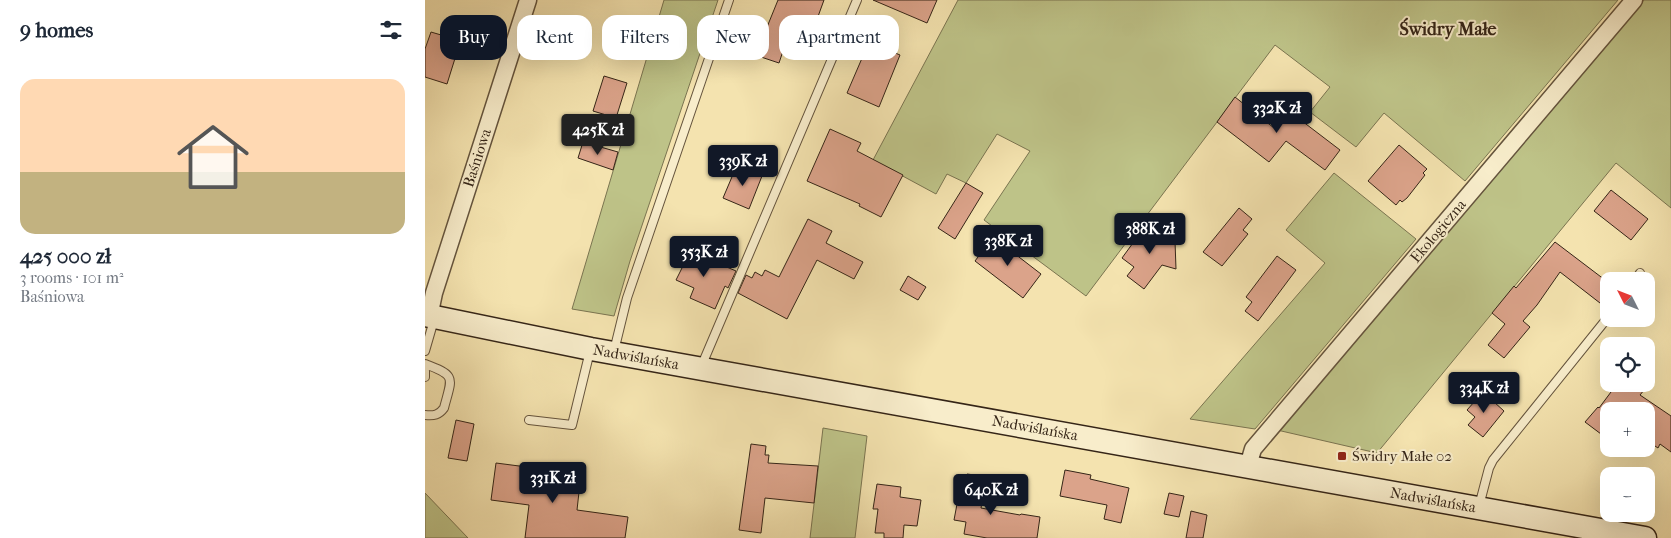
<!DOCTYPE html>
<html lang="en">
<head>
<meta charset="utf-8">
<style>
  body { margin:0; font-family:"IM FELL French Canon",serif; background:#f6f6f7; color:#1f2937; height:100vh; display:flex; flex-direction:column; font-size:19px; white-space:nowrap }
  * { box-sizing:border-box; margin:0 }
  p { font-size:16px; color:#747a83 }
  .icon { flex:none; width:28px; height:28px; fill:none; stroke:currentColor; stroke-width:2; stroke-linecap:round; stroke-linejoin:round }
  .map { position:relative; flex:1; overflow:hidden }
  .panel { display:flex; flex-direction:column; background:#fff; width:425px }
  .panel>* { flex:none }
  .top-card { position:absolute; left:15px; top:15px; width:475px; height:45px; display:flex; gap:10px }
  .needle { width:32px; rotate:312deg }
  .controls { position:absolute; left:1175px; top:272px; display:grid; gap:10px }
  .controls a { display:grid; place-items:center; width:55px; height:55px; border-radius:10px; background:#fff; box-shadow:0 5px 20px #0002; font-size:25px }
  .price { position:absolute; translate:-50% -42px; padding:0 11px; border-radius:5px; background:#111827; color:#fff; font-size:16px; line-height:32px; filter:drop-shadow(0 1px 2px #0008) }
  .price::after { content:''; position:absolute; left:50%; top:30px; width:15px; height:11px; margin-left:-8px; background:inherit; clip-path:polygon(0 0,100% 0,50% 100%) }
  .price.active { background:#222; color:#fff }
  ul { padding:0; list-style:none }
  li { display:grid; align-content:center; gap:10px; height:265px; padding:0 20px }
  li span { display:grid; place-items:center; height:155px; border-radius:15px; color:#555 }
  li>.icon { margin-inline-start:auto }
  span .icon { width:90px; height:90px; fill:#fffc; stroke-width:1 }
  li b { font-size:21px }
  h2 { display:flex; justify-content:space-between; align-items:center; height:60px; padding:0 20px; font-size:21px }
  .tag { padding:0 18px; border-radius:15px; background:#fff; box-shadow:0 5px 20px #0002; font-size:18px; line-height:45px }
  .tag.active { background:#111827; color:#fff }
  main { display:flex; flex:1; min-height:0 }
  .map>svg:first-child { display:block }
  .green { fill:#bec388; stroke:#7a7450 }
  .building { fill:#dba38a; stroke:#352517 }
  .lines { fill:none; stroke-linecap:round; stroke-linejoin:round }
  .service-casing { stroke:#65543d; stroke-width:10 }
  .minor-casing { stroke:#65543d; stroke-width:19 }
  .secondary-casing { stroke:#352517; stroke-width:25 }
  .service { stroke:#f8edcb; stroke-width:8 }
  .minor { stroke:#f8edcb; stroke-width:16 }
  .secondary { stroke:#f8edcb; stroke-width:22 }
  .poi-dot { fill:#8f2418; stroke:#f8edcb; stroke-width:2 }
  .labels { text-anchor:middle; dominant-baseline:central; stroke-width:4; stroke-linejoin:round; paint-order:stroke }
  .street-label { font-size:15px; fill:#352517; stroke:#f8edcb }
  .poi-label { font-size:15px; fill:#352517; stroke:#f8edcb; text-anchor:start }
  .quarter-label { font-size:18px; font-weight:bold; fill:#352517; stroke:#f8edcb }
</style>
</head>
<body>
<main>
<section class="panel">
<h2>9 homes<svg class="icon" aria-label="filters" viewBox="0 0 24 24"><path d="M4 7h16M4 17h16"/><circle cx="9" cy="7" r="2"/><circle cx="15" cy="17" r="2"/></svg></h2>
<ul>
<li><span style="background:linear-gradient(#ffd9b3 60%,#c2b280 0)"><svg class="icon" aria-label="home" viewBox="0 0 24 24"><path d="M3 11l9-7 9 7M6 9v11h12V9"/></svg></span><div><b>425 000 zł</b><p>3 rooms · 101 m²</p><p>Baśniowa</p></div></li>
</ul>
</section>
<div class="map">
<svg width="1246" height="538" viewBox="0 0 1246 538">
  <rect width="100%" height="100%" fill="#f4e3af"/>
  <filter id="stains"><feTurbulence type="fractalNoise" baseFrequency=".004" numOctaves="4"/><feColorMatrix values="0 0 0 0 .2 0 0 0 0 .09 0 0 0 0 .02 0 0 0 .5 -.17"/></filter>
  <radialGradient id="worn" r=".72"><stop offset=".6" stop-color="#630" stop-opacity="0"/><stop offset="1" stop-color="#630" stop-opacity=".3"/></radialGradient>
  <!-- green -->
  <path class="green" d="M 239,0 L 293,0 L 205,261 L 189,316 L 147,309 Z
    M 533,0 L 1193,0 L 1040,181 L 959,113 L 931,147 L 885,112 L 905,87 L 850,45 L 661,296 L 559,220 L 605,151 L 572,134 L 541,183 L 522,174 L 511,194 L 448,160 Z
    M 1219,0 L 1246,0 L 1246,208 L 1191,163 L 952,453 L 852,430 Z
    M 909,173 L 991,239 L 830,429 L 765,419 L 900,263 L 861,230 Z
    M 398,428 L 442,436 L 430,538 L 385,538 Z
    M 0,493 L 43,538 L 0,538 Z"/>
  <!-- building -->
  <path class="building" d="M 353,0 L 399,0 L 391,22 L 381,26 L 378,35 L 374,34 L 372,36 L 364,33 L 354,63 L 330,55 L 338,31 L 340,32 Z
    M 448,0 L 512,0 L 502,23 Z
    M 6,32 L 33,40 L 29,51 L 32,52 L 22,84 L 0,77 L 0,49 Z
    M 444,42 L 475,55 L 454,107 L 422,93 Z
    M 179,76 L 202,83 L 191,118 L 168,111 Z
    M 810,97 L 849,128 L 864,108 L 878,119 L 877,121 L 915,150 L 900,170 L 861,141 L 844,162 L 792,122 Z
    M 405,129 L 436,143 L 432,151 L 478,175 L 456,217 L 434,206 L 435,204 L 382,181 Z
    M 158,142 L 193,152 L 188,170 L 153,158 Z
    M 974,145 L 1002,169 L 998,173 L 1000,175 L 982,198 L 977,202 L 975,200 L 971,205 L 943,181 Z
    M 312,165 L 337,176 L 324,209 L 298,198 Z
    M 541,183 L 558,193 L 530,239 L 513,228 Z
    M 1186,190 L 1223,219 L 1206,240 L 1169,211 Z
    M 814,208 L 827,219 L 818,230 L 823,234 L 797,266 L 778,252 Z
    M 383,219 L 407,231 L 401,243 L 438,262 L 429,279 L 392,260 L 362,319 L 313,293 L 321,275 L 327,278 L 330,272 L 337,276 L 340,270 L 354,277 Z
    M 724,221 L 750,241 L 751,269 L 737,265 L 719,289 L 702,276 L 709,267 L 697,258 Z
    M 568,237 L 616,274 L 598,298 L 550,261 Z
    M 1130,242 L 1184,283 L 1184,310 L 1135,272 L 1112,305 L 1098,321 L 1105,327 L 1079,358 L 1063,345 L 1080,324 L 1067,313 L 1089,286 L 1091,288 Z
    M 260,249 L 311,271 L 303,288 L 300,286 L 290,309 L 265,298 L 269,288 L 251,280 L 257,268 L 253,266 Z
    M 852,256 L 871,270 L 833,321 L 820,311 L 827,302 L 821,297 Z
    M 483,276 L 501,287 L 493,300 L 475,290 Z
    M 1192,384 L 1224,384 L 1215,395 L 1246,416 L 1246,452 L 1235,444 L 1233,448 L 1221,440 L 1221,411 L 1184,411 L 1184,440 L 1160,422 L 1173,407 L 1174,408 Z
    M 1058,392 L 1079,411 L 1058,437 L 1043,425 L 1050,417 L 1042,410 Z
    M 31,420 L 49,424 L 42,461 L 23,458 Z
    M 326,444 L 341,446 L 340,455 L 344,455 L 343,463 L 393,466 L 389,503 L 340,498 L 336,533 L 314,530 Z
    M 71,463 L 156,474 L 152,510 L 203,517 L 200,538 L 100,538 L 104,505 L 66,500 Z
    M 640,470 L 666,475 L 665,479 L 704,488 L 696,523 L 679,519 L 682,505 L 635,496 Z
    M 542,474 L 557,476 L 555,486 L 560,487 L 556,508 L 595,515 L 596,514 L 615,517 L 612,538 L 562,538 L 539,534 L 541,522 L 529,520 L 536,483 L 540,484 Z
    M 452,484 L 476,487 L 475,497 L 496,500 L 492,526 L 479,525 L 478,538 L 459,538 L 459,533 L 450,533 L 453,509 L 448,509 Z
    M 744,493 L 759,496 L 754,517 L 739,514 Z
    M 766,511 L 782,515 L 778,538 L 761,538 Z"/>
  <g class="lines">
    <defs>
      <path id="service" d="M 1210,281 L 1215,273
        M 0,351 L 9,320
        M 189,351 L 202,298 L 304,0
        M 0,364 C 32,376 27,377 19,408 C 14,415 9,416 0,415
        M 276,367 L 432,0
        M 0,371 L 0,377
        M 104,420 L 147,425 L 165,351
        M 1054,506 L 1064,468 L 1068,460 L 1184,316"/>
      <path id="minor" d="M 4,317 L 9,293 L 103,0
        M 823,466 L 828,449 L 1209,0"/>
      <path id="secondary" d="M 0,315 L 166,349 L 1220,538"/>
    </defs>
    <!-- service casing -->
    <use href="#service" class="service-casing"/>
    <!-- minor casing -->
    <use href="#minor" class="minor-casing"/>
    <!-- secondary casing -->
    <use href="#secondary" class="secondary-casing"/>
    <!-- service -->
    <use href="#service" class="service"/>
    <!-- minor -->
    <use href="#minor" class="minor"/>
    <!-- secondary -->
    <use href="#secondary" class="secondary"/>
  </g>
  <!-- markers -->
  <rect class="poi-dot" x="912" y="451" width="10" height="10" rx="2.5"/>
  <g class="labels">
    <!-- street labels -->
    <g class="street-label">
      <text transform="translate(52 158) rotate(-72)">Baśniowa</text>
      <text transform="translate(1013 231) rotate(-50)">Ekologiczna</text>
      <text transform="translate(211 357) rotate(10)">Nadwiślańska</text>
      <text transform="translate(610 428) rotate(10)">Nadwiślańska</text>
      <text transform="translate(1008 500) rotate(10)">Nadwiślańska</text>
    </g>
    <!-- poi labels -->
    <g class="poi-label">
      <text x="927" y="456">Świdry Małe 02</text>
    </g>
    <!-- quarter labels -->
    <g class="quarter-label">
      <text x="1023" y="29">Świdry Małe</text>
    </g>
  </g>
  <rect width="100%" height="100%" filter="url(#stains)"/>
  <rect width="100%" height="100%" fill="url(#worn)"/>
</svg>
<div class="controls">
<a><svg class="needle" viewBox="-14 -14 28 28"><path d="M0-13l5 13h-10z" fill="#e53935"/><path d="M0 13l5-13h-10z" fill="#747a83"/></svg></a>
<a><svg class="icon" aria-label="locate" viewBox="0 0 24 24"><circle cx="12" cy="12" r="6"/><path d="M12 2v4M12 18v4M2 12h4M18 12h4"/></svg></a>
<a>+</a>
<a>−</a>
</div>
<b class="price" style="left:852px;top:134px">332K zł</b>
<b class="price active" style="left:173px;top:156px">425K zł</b>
<b class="price" style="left:318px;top:187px">339K zł</b>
<b class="price" style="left:725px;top:255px">388K zł</b>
<b class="price" style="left:583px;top:267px">338K zł</b>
<b class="price" style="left:279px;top:278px">353K zł</b>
<b class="price" style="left:1059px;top:414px">334K zł</b>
<b class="price" style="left:128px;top:504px">331K zł</b>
<b class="price" style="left:566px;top:516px">640K zł</b>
<div class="top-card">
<a class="tag active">Buy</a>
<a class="tag">Rent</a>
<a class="tag">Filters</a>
<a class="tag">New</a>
<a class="tag">Apartment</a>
</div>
</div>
</main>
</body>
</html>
